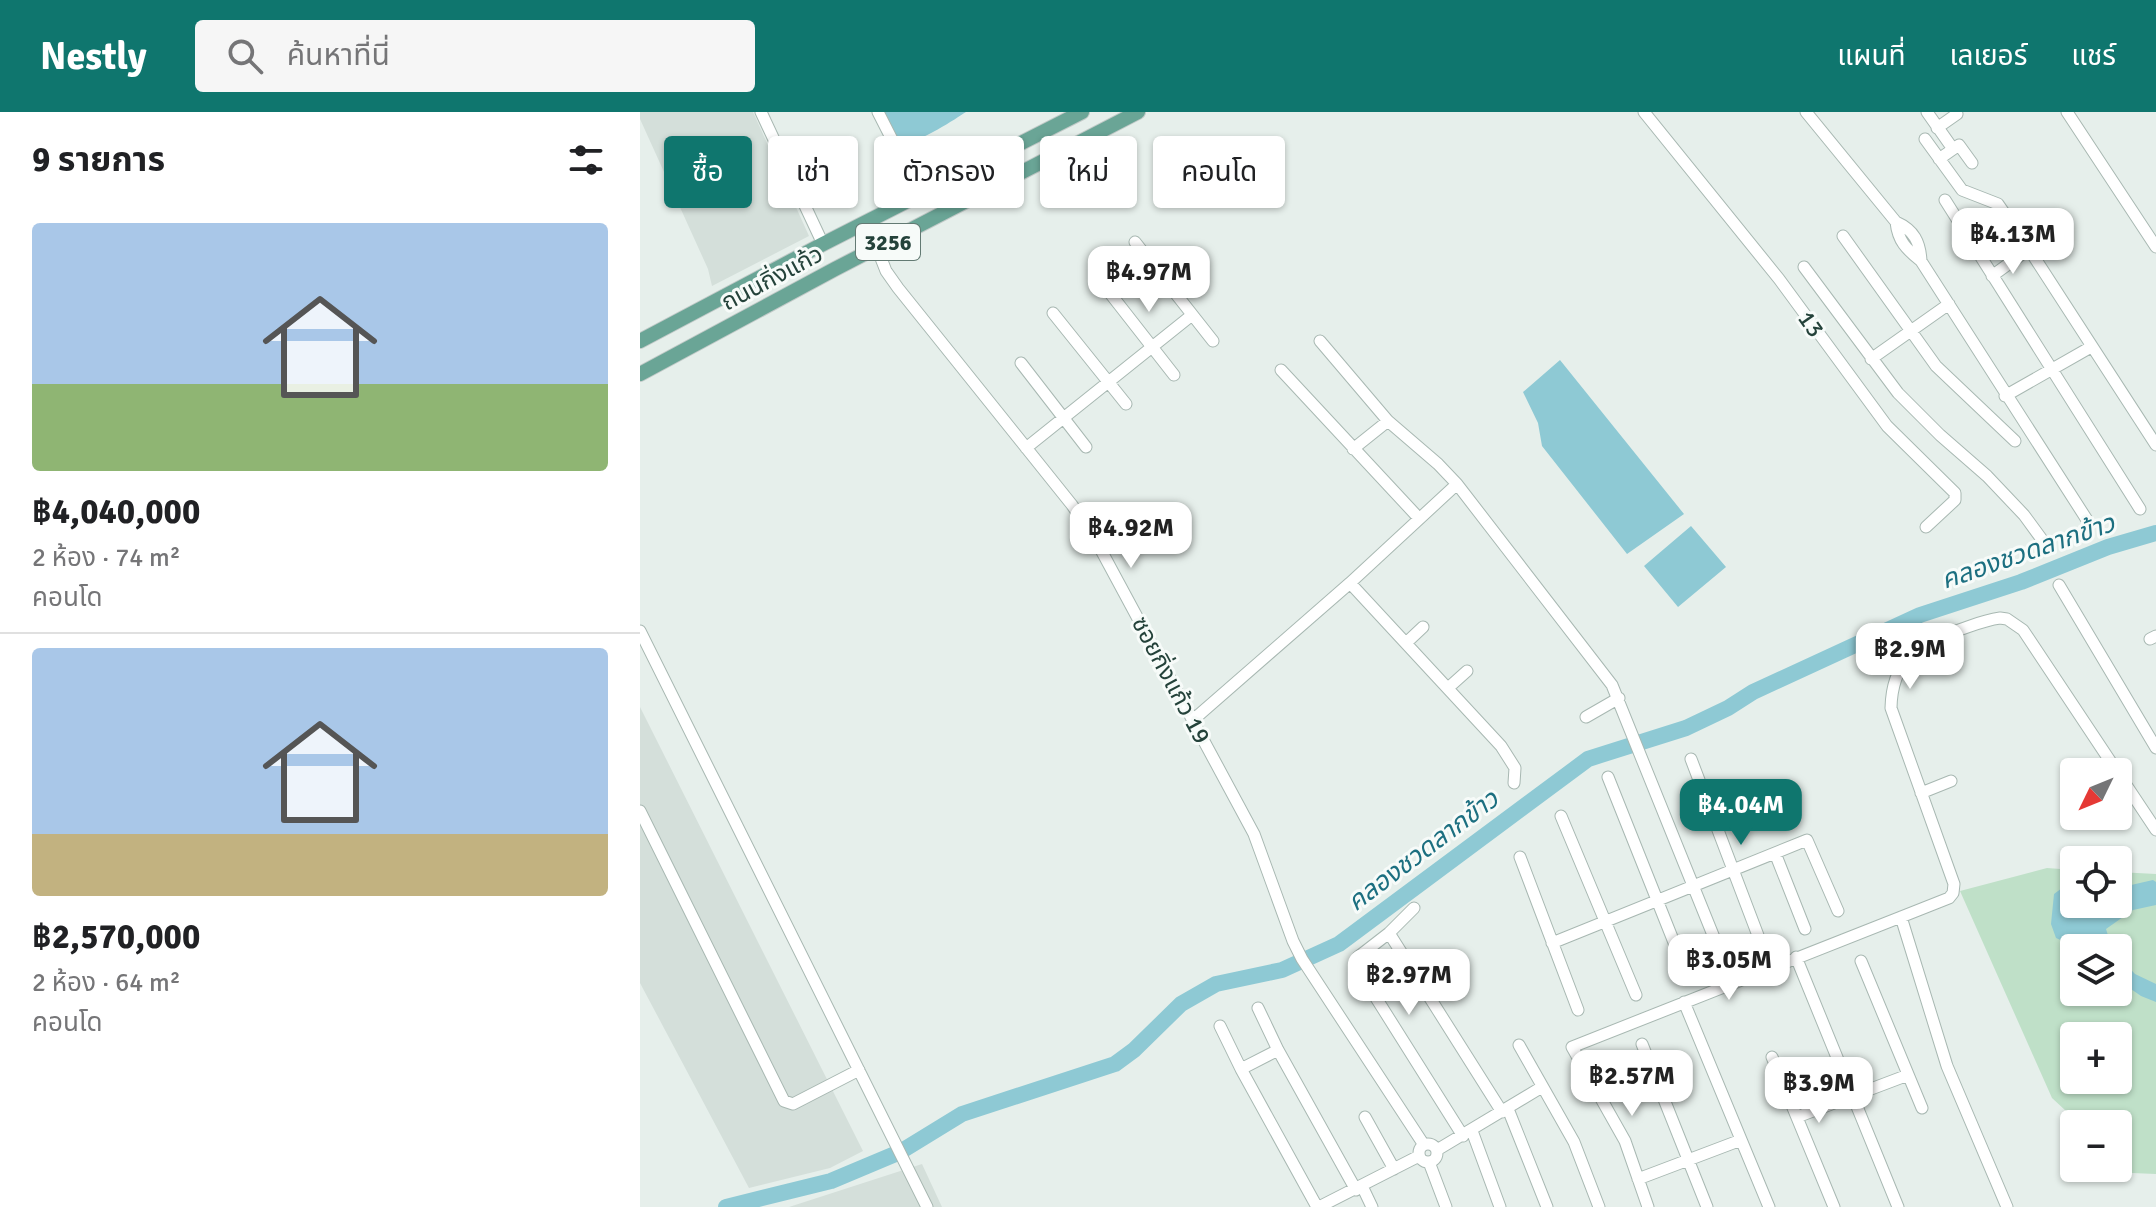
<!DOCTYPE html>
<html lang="th">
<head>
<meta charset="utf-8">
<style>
  body { margin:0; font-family:Signika,"Noto Sans Thai",sans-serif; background:#f6f6f6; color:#202124; height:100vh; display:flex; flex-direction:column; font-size:30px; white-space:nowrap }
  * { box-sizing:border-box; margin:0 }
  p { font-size:26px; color:#757577 }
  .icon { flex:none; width:44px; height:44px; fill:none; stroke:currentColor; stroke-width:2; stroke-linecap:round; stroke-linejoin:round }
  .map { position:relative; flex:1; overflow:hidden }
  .sheet { display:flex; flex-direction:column; background:#fff; width:640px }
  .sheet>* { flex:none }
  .top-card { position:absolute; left:24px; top:24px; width:760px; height:72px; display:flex; gap:16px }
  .needle { width:52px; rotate:227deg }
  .tools { position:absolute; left:1420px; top:646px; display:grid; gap:16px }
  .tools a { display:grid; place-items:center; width:72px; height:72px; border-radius:8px; background:#fff; box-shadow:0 2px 6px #0004; font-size:40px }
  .price { position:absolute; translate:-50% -68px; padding:0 18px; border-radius:16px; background:#fff; color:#222; font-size:26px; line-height:52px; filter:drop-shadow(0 2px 4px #0008) }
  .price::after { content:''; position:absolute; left:50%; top:48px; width:24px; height:18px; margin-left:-12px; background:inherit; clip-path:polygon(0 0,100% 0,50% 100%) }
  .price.on { background:#0f766e; color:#fff }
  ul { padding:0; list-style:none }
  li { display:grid; align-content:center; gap:16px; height:424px; padding:0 32px }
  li+li { border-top:2px solid #e0e0e0 }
  li span { display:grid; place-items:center; height:248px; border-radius:8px; color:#555 }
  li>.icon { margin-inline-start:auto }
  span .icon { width:144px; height:144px; fill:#fffc; stroke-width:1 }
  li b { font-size:34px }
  h2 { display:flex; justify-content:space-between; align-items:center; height:96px; padding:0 32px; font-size:34px }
  .tag { padding:0 28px; border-radius:8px; background:#fff; box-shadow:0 2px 6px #0004; font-size:28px; line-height:72px }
  .tag.on { background:#0f766e; color:#fff }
  header { display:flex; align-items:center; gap:48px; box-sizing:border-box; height:112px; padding:0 40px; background:#0f766e; color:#fff }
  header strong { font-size:38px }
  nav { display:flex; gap:44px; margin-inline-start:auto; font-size:28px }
  .search { width:560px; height:72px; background:#f6f6f6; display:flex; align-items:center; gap:20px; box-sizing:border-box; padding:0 28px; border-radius:8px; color:#757577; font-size:30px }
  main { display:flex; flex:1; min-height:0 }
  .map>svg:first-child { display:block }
  .built { fill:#d4dfda }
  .green { fill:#bfe0c8; fill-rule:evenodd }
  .water { fill:#8ec9d4 }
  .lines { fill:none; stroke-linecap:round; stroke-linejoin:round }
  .river { stroke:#8ec9d4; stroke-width:16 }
  .minor-casing { stroke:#a8b8b2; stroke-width:13 }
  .major-casing { stroke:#c2cac8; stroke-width:16 }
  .minor { stroke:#fff; stroke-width:11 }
  .major { stroke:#6aa596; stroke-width:14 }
  .labels { text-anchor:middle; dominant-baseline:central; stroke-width:6; stroke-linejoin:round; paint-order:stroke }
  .shield { fill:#f7fbf9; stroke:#637a73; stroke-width:2 }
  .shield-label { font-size:22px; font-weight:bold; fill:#24423a }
  .street-label { font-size:24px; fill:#24423a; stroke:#f7fbf9 }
  .water-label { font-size:26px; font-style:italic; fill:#1c6f80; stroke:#f7fbf9 }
</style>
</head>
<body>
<header>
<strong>Nestly</strong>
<div class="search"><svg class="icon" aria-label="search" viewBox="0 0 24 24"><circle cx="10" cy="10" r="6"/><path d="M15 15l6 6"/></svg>ค้นหาที่นี่</div>
<nav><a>แผนที่</a><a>เลเยอร์</a><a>แชร์</a></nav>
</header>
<main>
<section class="sheet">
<h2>9 รายการ<svg class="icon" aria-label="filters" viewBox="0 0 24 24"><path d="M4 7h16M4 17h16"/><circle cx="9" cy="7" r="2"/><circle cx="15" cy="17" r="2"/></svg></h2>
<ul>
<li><span style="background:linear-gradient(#a9c7e8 65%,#8fb573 0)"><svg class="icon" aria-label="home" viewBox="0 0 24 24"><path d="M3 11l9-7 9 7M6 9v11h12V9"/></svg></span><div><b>฿4,040,000</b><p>2 ห้อง · 74 m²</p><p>คอนโด</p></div></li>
<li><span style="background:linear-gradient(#a9c7e8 75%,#c2b280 0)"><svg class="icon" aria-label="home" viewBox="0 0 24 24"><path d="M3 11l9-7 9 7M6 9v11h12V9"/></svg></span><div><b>฿2,570,000</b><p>2 ห้อง · 64 m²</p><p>คอนโด</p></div></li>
</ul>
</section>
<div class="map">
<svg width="1516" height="1095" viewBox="0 0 1516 1095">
  <rect width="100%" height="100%" fill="#e6efeb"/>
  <!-- built -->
  <path class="built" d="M 0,0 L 113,0 L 169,124 L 72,174 L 68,157 L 0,7 Z
    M 0,595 L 223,1039 L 190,1056 L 109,1076 L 0,871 Z
    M 282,1052 L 302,1095 L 149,1095 Z"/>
  <!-- green -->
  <path class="green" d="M 1407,756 L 1434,758 L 1434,792 L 1478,792 L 1478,760 L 1516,762 L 1516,1062 L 1492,1061 L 1478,1048 L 1478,1012 L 1440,1012 L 1412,986 L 1320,779 ZM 1434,836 L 1478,836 L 1478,880 L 1434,880 ZM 1434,924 L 1478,924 L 1478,968 L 1434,968 Z"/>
  <!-- water -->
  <path class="water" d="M 241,0 L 326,0 C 315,7 268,39 257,29 C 250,22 246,8 241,0 Z
    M 920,248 L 1044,402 L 987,442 L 902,334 L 898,311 L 883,280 Z
    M 1051,414 L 1086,455 L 1038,495 L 1004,454 Z
    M 1513,768 L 1516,770 L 1516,793 L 1493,798 L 1466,817 L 1472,836 L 1438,836 L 1416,826 L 1411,812 L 1414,782 L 1426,773 L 1434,772 L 1434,792 L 1478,792 L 1478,776 Z
    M 1478,844 L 1495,862 L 1516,872 L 1516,890 L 1501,884 L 1478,868 Z"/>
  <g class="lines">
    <!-- river -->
    <path class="river" d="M 86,1095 L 191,1069 L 260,1040 L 322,1002 L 475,952 L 494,938 L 541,892 L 576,872 L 642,858 L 699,832 L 948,647 L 1046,616 L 1088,596 L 1113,580 L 1280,503 L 1381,470 L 1468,435 L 1516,421"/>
    <defs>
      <path id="minor" d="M 121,0 L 183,132
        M 238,0 L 266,55 L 275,57 C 289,50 298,34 316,40 L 327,59
        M 1004,0 L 1139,167 L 1247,314 L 1315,381 L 1315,388 L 1286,415
        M 1166,0 L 1256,110 C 1274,118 1280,130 1281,149
        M 1287,0 L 1313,37
        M 1427,0 L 1516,135
        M 1297,16 L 1317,2
        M 1285,27 L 1322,78 L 1358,92 L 1389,137 L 1352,164
        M 1299,47 L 1319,33 L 1332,51
        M 1305,88 L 1500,397
        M 1256,110 C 1258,129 1266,137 1281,149 L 1449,411
        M 1203,124 L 1296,254 L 1375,329
        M 495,130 L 573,229
        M 237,136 L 246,159 L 258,176 L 432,393 L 454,425 L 614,722 L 653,829 L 662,847 L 784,1033
        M 1389,137 L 1516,333
        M 1164,155 L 1258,281 L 1300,323 L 1347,364 L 1384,403 L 1406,433
        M 455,162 L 534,263
        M 413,201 L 486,292
        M 680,229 L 748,309 L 798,352 L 817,372 L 972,573 L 1092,870
        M 1231,247 L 1309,192
        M 381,251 L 446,335
        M 641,258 L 775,402
        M 1365,284 L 1451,235
        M 386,336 L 552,203
        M 713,337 L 748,309
        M 710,471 L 861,634 L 875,656 L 874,671
        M 1419,473 L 1516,636
        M 0,519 L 287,1095
        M 1510,527 L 1516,524
        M 766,531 L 783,515
        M 808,576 L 827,559
        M 946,605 L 979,586
        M 553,608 L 710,471 L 817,372
        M 1051,647 L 1122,834
        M 968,665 L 1047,863
        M 1281,681 L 1311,669
        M 0,699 L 144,989 L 153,992 L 219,958
        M 921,704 L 996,883
        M 1135,741 L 1165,817
        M 880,745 L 938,898
        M 774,796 L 749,821 L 718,845 L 716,854 L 823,1024
        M 1261,805 L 1307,954 L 1367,1095
        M 749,821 L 862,1000
        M 912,831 L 1167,728 L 1198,799
        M 1156,845 L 1258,1095
        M 1221,849 L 1282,996
        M 1044,890 L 1129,1095
        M 618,896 L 638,938 L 716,1078
        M 580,914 L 601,957 L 677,1095
        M 1002,932 L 1067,1095
        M 879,933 L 934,1030 L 959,1095
        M 1132,945 L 1194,1095
        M 601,957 L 638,938
        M 868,997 L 907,1095
        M 725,1005 L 754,1057
        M 1157,1005 L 1268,963
        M 832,1019 L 860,1095
        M779 1041a9 9 0 1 1 18 0a9 9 0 1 1-18 0Z
        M 797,1038 L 902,975
        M 789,1050 L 806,1095
        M 998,1067 L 1101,1028
        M 722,1074 L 732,1095
        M 679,1095 L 779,1044
        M 1008,1095 L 985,1029 L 932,935 L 1261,805 L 1309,786 L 1313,781 L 1314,772 L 1251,596 C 1252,549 1276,534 1316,519 C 1331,514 1344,508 1360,506 L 1367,507 L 1383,518 L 1516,718"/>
      <path id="major" d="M 0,229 L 183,132 L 442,0
        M 0,262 L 195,157 L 498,0"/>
    </defs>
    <!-- minor casing -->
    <use href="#minor" class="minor-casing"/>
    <!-- major casing -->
    <use href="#major" class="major-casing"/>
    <!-- minor -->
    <use href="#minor" class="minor"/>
    <!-- major -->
    <use href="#major" class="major"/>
  </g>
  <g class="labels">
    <!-- shield labels -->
    <rect class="shield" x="216" y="112" width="64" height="36" rx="6"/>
    <g class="shield-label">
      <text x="248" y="130">3256</text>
    </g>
    <!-- street labels -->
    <g class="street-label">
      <text transform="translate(132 166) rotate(-28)">ถนนกิ่งแก้ว</text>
      <text transform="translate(1171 212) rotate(55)">13</text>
      <text transform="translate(531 568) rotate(62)">ซอยกิ่งแก้ว 19</text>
    </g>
    <!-- water labels -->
    <g class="water-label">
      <text transform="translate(1388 440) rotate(-19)">คลองชวดลากข้าว</text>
      <text transform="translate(783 739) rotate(-37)">คลองชวดลากข้าว</text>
    </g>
  </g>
</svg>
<div class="tools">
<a><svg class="needle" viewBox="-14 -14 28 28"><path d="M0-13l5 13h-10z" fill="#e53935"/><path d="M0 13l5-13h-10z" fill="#757577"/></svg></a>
<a><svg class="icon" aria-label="locate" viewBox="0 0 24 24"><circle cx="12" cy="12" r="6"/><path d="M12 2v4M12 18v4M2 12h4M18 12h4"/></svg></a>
<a><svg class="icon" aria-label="layers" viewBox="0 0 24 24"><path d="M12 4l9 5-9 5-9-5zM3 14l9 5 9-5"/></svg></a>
<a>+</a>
<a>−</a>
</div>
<b class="price" style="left:1373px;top:164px">฿4.13M</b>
<b class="price" style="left:509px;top:202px">฿4.97M</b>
<b class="price" style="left:491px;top:458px">฿4.92M</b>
<b class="price" style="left:1270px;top:579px">฿2.9M</b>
<b class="price on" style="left:1101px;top:735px">฿4.04M</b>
<b class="price" style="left:1089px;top:890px">฿3.05M</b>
<b class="price" style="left:769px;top:905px">฿2.97M</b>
<b class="price" style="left:992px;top:1006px">฿2.57M</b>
<b class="price" style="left:1179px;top:1013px">฿3.9M</b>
<div class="top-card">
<a class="tag on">ซื้อ</a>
<a class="tag">เช่า</a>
<a class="tag">ตัวกรอง</a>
<a class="tag">ใหม่</a>
<a class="tag">คอนโด</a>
</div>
</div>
</main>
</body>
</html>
